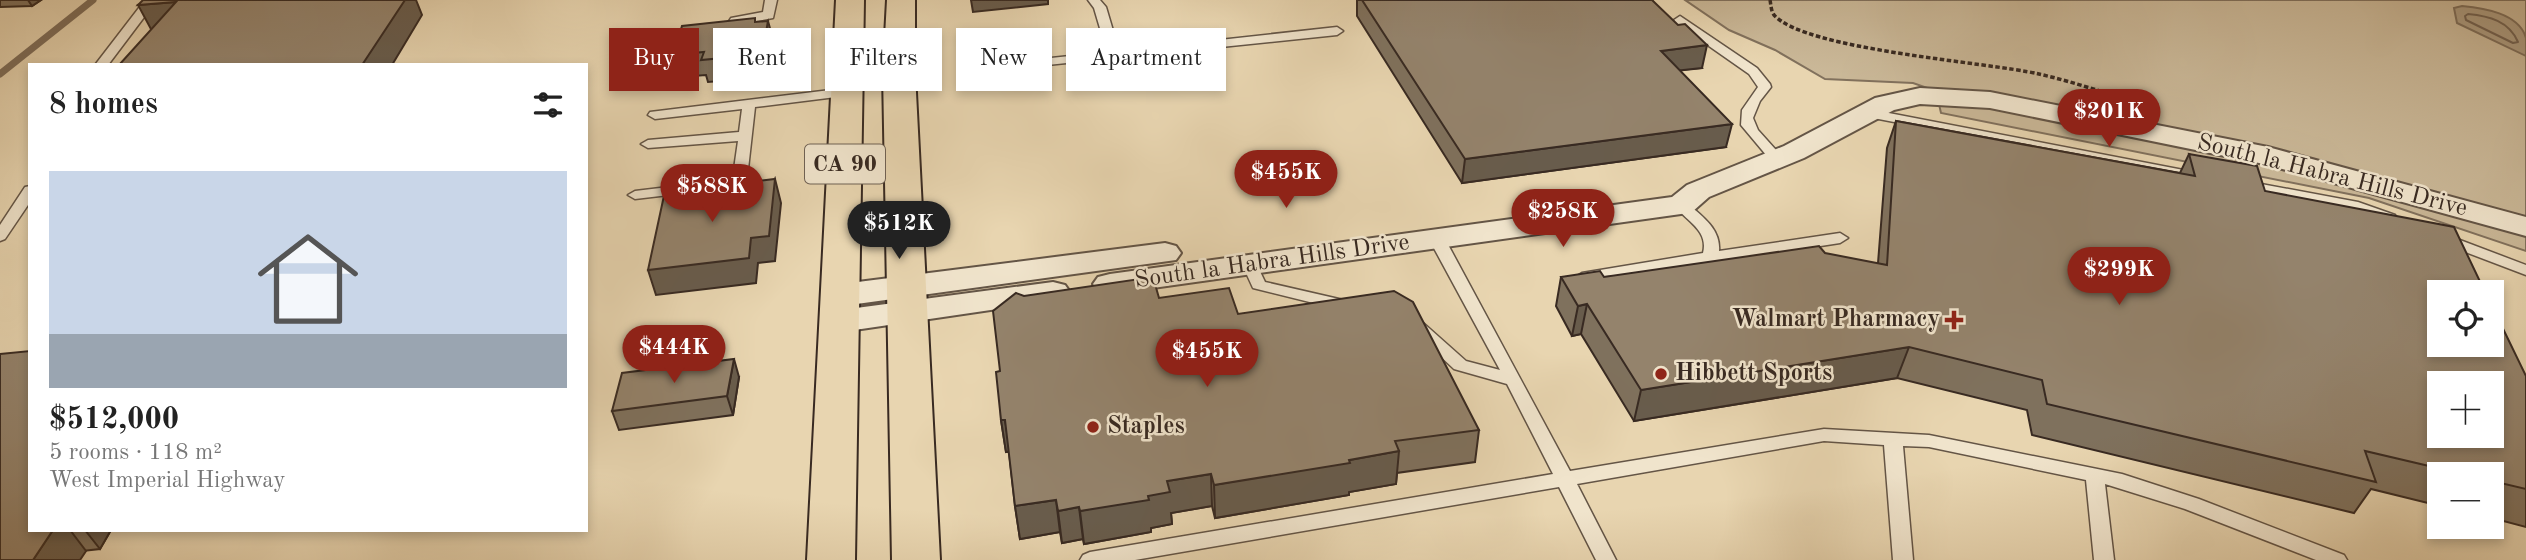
<!DOCTYPE html>
<html lang="en">
<head>
<meta charset="utf-8">
<style>
  body { margin:0; font-family:"Old Standard TT",serif; background:#f2f2f2; color:#222; height:100vh; display:flex; flex-direction:column; font-size:26px; white-space:nowrap }
  * { box-sizing:border-box; margin:0 }
  p { font-size:23px; color:#767676 }
  .icon { flex:none; width:38px; height:38px; fill:none; stroke:currentColor; stroke-width:2; stroke-linecap:round; stroke-linejoin:round }
  .map { position:relative; flex:1; overflow:hidden }
  .drawer { position:absolute; left:28px; top:63px; width:560px; height:469px; display:flex; flex-direction:column; background:#fff; border-radius:0px; box-shadow:0 4px 10px #0003 }
  .drawer>* { flex:none }
  .guide { position:absolute; left:609px; top:28px; width:665px; height:63px; display:flex; gap:14px }
  .buttons { position:absolute; left:2427px; top:280px; display:grid; gap:14px }
  .buttons a { display:grid; place-items:center; width:77px; height:77px; border-radius:0px; background:#fff; box-shadow:0 4px 10px #0003; font-size:35px }
  .price { position:absolute; translate:-50% -60px; padding:0 16px; border-radius:24px; background:#8f2418; color:#fff; font-size:23px; line-height:46px; filter:drop-shadow(0 2px 4px #0008) }
  .price::after { content:''; position:absolute; left:50%; top:42px; width:21px; height:16px; margin-left:-10px; background:inherit; clip-path:polygon(0 0,100% 0,50% 100%) }
  .price.current { background:#222; color:#fff }
  ul { padding:0; list-style:none }
  li { display:grid; align-content:center; gap:14px; height:371px; padding:0 21px }
  li span { display:grid; place-items:center; height:217px; border-radius:0px; color:#555 }
  li>.icon { margin-inline-start:auto }
  span .icon { width:126px; height:126px; fill:#fffc; stroke-width:1 }
  li b { font-size:30px }
  h2 { display:flex; justify-content:space-between; align-items:center; height:84px; padding:0 21px; font-size:30px }
  .pill { padding:0 24px; border-radius:0px; background:#fff; box-shadow:0 4px 10px #0003; font-size:24px; line-height:63px }
  .pill.current { background:#8f2418; color:#fff }
  .map>svg:first-child { display:block }
  .green { fill:#cab898; stroke:#81715d; stroke-width:2 }
  .water { fill:#ac9b80; stroke:#7e6e5a; stroke-width:2 }
  .lines { fill:none; stroke-linecap:round; stroke-linejoin:round }
  .shore { stroke:#726251; stroke-width:2 }
  .stream { stroke:#7e6e5a; stroke-width:7 }
  .service-casing { stroke:#645546; stroke-width:3 }
  .minor-casing { stroke:#645546; stroke-width:4 }
  .primary-casing { stroke:#382a22; stroke-width:4 }
  .path { stroke:#382a22; stroke-width:3.5; stroke-dasharray:4.5 2.5; stroke-linecap:butt }
  .service { fill:#f0e4cc; fill-rule:evenodd }
  .minor { fill:#f0e4cc; fill-rule:evenodd }
  .primary { fill:#e8d5b0; fill-rule:evenodd }
  .wall { fill:#7f715d; stroke:#382a22; stroke-width:2 }
  .shaded-wall { fill:#685c4c; stroke:#382a22; stroke-width:2 }
  .building { fill:#94836c; stroke:#382a22; stroke-width:2; fill-rule:evenodd }
  .poi-dot { fill:#8f2418; stroke:#f0e4cc; stroke-width:2.5 }
  .labels { text-anchor:middle; dominant-baseline:central; stroke-width:5; stroke-linejoin:round; paint-order:stroke }
  .shield { fill:#f0e4cc; stroke:#6f6255; stroke-width:2 }
  .shield-label { font-size:23px; font-weight:bold; fill:#382a22 }
  .street-label { font-size:24px; fill:#382a22; stroke:#f0e4cc }
  .poi-label { font-size:24px; font-weight:bold; fill:#382a22; stroke:#f0e4cc; text-anchor:start }
</style>
</head>
<body>
<div class="map">
<svg width="2526" height="560" viewBox="0 0 2526 560">
  <rect width="100%" height="100%" fill="#e8d5b0"/>
  <filter id="stains"><feTurbulence type="fractalNoise" baseFrequency=".00286" numOctaves="4"/><feColorMatrix values="0 0 0 0 .2 0 0 0 0 .09 0 0 0 0 .02 0 0 0 .5 -.17"/></filter>
  <radialGradient id="worn" r=".72"><stop offset=".6" stop-color="#630" stop-opacity="0"/><stop offset="1" stop-color="#630" stop-opacity=".3"/></radialGradient>
  <!-- green -->
  <path class="green" d="M 1685,0 L 2526,0 L 2526,251 L 2369,198 L 1941,113 L 1936,91 L 1913,83 L 1825,79 L 1775,50 L 1729,30 Z"/>
  <!-- water -->
  <path class="water" d="M 2462,6 C 2483,8 2519,13 2526,38 C 2526,43 2526,51 2526,56 L 2457,23 L 2454,8 Z"/>
  <g class="lines">
    <!-- shore -->
    <path class="shore" d="M 2468,14 C 2489,16 2509,21 2518,42 L 2513,43 L 2466,20 L 2465,16 Z"/>
    <!-- stream -->
    <path class="stream" d="M 0,74 L 93,0"/>
    <defs>
      <path id="service" d="M 145,0 L 157,0 L 108,65 L 95,65 Z
        M 765,0 L 777,0 L 773,18 L 735,25 L 729,21 L 731,18 L 763,12 Z
        M 1088,0 L 1100,0 L 1106,7 L 1119,51 L 1337,27 L 1343,31 L 1337,35 L 990,71 L 990,65 L 994,64 L 1107,52 L 1094,8 Z
        M 1680,16 L 1757,68 L 1770,84 L 1771,87 L 1760,101 L 1753,118 L 1758,130 L 1784,159 L 1782,162 L 1772,162 L 1741,125 L 1742,110 L 1758,87 L 1749,74 L 1676,23 L 1674,20 Z
        M 847,88 L 853,92 L 852,95 L 755,107 L 747,178 L 736,187 L 635,199 L 628,195 L 635,191 L 727,180 L 733,176 L 738,141 L 648,148 L 641,144 L 648,140 L 739,132 L 742,109 L 655,119 L 648,115 L 650,112 Z
        M 1868,109 L 2199,173 L 2206,177 L 2199,181 L 1863,116 L 1863,110 Z
        M 2245,181 L 2358,202 L 2395,215 L 2397,218 L 2390,222 L 2355,210 L 2240,188 L 2238,185 Z
        M 30,186 L 30,202 L 5,239 L 0,241 L 0,225 L 25,187 Z
        M 1681,201 L 1686,202 C 1701,216 1721,228 1719,251 L 1840,233 L 1848,238 L 1840,243 L 1582,283 L 1576,281 L 1574,278 L 1582,273 L 1703,253 C 1709,230 1686,221 1674,205 Z
        M 1437,234 L 1445,239 L 1570,471 L 1824,429 L 1929,435 L 2122,474 L 2199,499 L 2344,555 L 2347,560 L 2316,560 L 2185,509 L 2105,484 L 2114,560 L 2094,560 L 2086,480 L 1929,447 L 1903,446 L 1913,560 L 1893,560 L 1884,445 L 1824,441 L 1577,484 L 1616,560 L 1596,560 L 1559,487 L 1135,560 L 1080,560 L 1083,555 L 1090,552 L 1553,474 L 1507,384 L 1454,369 L 1407,325 L 1415,320 L 1421,321 L 1466,361 L 1500,370 L 1429,239 Z
        M 2444,234 L 2526,265 L 2526,275 L 2439,242 L 2436,239 L 2439,236 Z
        M 1250,259 L 1255,261 L 1265,282 L 1352,302 L 1354,306 L 1346,311 L 1253,288 L 1242,264 Z"/>
      <path id="minor" d="M 1920,88 L 1990,92 L 2268,147 L 2526,217 L 2526,236 L 2264,164 L 1990,108 L 1920,104 L 1894,110 L 1804,158 L 1709,197 L 1692,212 L 1681,214 L 1110,294 L 1098,291 L 1093,284 L 1098,277 L 1110,274 L 1672,197 L 1687,185 L 1784,146 L 1875,98 Z
        M 1165,243 L 1176,246 L 1181,253 L 1176,260 L 842,306 L 830,302 L 825,295 L 830,288 L 842,284 Z
        M 1053,282 L 1065,285 L 1070,292 L 1065,299 L 841,332 L 829,329 L 824,321 L 829,313 L 841,310 Z"/>
      <path id="primary" d="M 836,0 L 864,0 L 855,560 L 807,560 Z
        M 887,0 L 915,0 L 915,73 L 940,560 L 892,560 L 883,73 Z"/>
    </defs>
    <!-- service casing -->
    <use href="#service" class="service-casing"/>
    <!-- minor casing -->
    <use href="#minor" class="minor-casing"/>
    <!-- primary casing -->
    <use href="#primary" class="primary-casing"/>
    <!-- path -->
    <path class="path" d="M 1770,0 C 1771,5 1771,11 1774,15 C 1805,50 1987,62 2039,74 C 2079,83 2118,98 2158,108"/>
    <!-- service -->
    <use href="#service" class="service"/>
    <!-- minor -->
    <use href="#minor" class="minor"/>
    <!-- primary -->
    <use href="#primary" class="primary"/>
  </g>
  <!-- wall -->
  <path class="wall" d="M 0,0 L 41,0 L 32,6 L 0,7 Z
    M 1357,0 L 1652,0 L 1702,68 L 1680,70 L 1726,147 L 1462,183 L 1357,16 Z
    M 757,22 L 774,43 L 770,67 L 762,67 L 760,78 L 708,82 L 706,75 L 680,77 L 673,55 Z
    M 1896,121 L 2180,173 L 2189,154 L 2265,191 L 2526,376 L 2526,527 L 2492,518 L 2492,474 L 2440,474 L 2440,506 L 2371,489 L 2354,513 L 2032,435 L 2027,410 L 1897,378 L 1634,421 L 1581,334 L 1572,336 L 1556,306 L 1561,277 L 1604,277 L 1878,263 L 1887,148 Z
    M 1024,296 L 1159,298 L 1238,314 L 1479,430 L 1475,462 L 1397,473 L 1396,484 L 1349,492 L 1349,495 L 1215,518 L 1212,506 L 1171,513 L 1172,524 L 1151,528 L 1151,532 L 1084,544 L 1083,539 L 1062,543 L 1060,532 L 1020,539 L 1015,506 L 1009,452 L 1006,452 L 1001,420 L 1000,371 Z
    M 739,377 L 733,415 L 619,430 L 612,411 Z
    M 30,530 L 111,530 L 100,549 L 0,560 Z"/>
  <!-- shaded-wall -->
  <path class="shaded-wall" d="M 28,0 L 41,0 L 32,6 Z
    M 397,0 L 416,0 L 422,15 L 392,65 L 362,65 Z
    M 971,0 L 1048,0 L 1048,4 L 973,12 Z
    M 176,2 L 152,31 L 138,5 Z
    M 768,21 L 774,43 L 770,67 L 762,67 L 760,78 L 754,55 L 756,45 Z
    M 1707,45 L 1702,68 L 1656,73 L 1661,51 Z
    M 1732,124 L 1726,147 L 1462,183 L 1465,159 Z
    M 775,179 L 781,203 L 775,261 L 758,263 L 756,283 L 656,295 L 648,270 L 751,238 Z
    M 1587,304 L 1581,334 L 1572,336 L 1578,306 Z
    M 1909,347 L 1897,378 L 1634,421 L 1641,390 Z
    M 734,359 L 739,377 L 733,415 L 727,396 Z
    M 1001,420 L 1005,420 L 1010,451 L 1006,452 Z
    M 1399,451 L 1396,484 L 1349,492 L 1349,495 L 1215,518 L 1214,485 Z
    M 1211,474 L 1212,506 L 1171,513 L 1172,524 L 1151,528 L 1151,532 L 1084,544 L 1080,511 L 1148,496 L 1167,481 Z
    M 1056,500 L 1060,532 L 1020,539 L 1015,506 Z
    M 1079,507 L 1083,539 L 1062,543 L 1058,511 Z
    M 53,530 L 70,530 L 86,551 L 80,560 L 33,560 Z
    M 85,530 L 111,530 L 100,549 Z"/>
  <!-- building -->
  <path class="building" d="M 143,0 L 405,0 L 362,65 L 119,65 L 176,2 L 138,5 Z
    M 1362,0 L 1652,0 L 1678,25 L 1685,24 L 1707,45 L 1661,51 L 1732,124 L 1465,159 Z
    M 755,18 L 755,22 L 768,21 L 764,44 L 756,45 L 754,55 L 701,60 L 704,52 L 673,55 L 682,26 Z
    M 1896,121 L 2195,176 L 2189,154 L 2257,166 L 2265,191 L 2454,227 L 2485,292 L 2440,292 L 2440,345 L 2492,345 L 2492,306 L 2526,376 L 2526,489 L 2492,481 L 2492,474 L 2463,474 L 2365,451 L 2376,482 L 2047,404 L 2042,380 L 1909,347 L 1641,390 L 1587,304 L 1578,306 L 1561,277 L 1600,271 L 1604,277 L 1819,246 L 1825,253 L 1887,265 ZM 2440,383 L 2492,383 L 2492,436 L 2440,436 Z
    M 775,179 L 769,236 L 751,238 L 749,258 L 648,270 L 665,191 Z
    M 1153,277 L 1159,298 L 1229,288 L 1238,314 L 1394,291 L 1413,302 L 1479,430 L 1395,441 L 1399,451 L 1349,460 L 1350,463 L 1214,485 L 1211,474 L 1167,481 L 1170,492 L 1148,496 L 1149,500 L 1080,511 L 1079,507 L 1058,511 L 1056,500 L 1015,506 L 1005,420 L 1001,420 L 996,372 L 1000,371 L 993,311 L 1016,293 L 1024,296 Z
    M 30,351 L 30,530 L 53,530 L 33,560 L 0,560 L 0,354 Z
    M 734,359 L 727,396 L 612,411 L 622,373 Z"/>
  <!-- markers -->
  <g class="poi-dot">
    <path d="M1950.5 309.5h7v7h7v7h-7v7h-7v-7h-7v-7h7z"/>
    <circle cx="1661" cy="374" r="7"/>
    <circle cx="1093" cy="427" r="7"/>
  </g>
  <g class="labels">
    <!-- shield labels -->
    <rect class="shield" x="805" y="144.5" width="80" height="39" rx="5"/>
    <g class="shield-label">
      <text x="845" y="164">CA 90</text>
    </g>
    <!-- street labels -->
    <g class="street-label">
      <text transform="translate(2332 176) rotate(14)">South la Habra Hills Drive</text>
      <text transform="translate(1272 262) rotate(-8)">South la Habra Hills Drive</text>
    </g>
    <!-- poi labels -->
    <g class="poi-label">
      <text x="1940" y="320" text-anchor="end">Walmart Pharmacy</text>
      <text x="1675" y="374">Hibbett Sports</text>
      <text x="1107" y="427">Staples</text>
    </g>
  </g>
  <rect width="100%" height="100%" filter="url(#stains)"/>
  <rect width="100%" height="100%" fill="url(#worn)"/>
</svg>
<div class="buttons">
<a><svg class="icon" aria-label="locate" viewBox="0 0 24 24"><circle cx="12" cy="12" r="6"/><path d="M12 2v4M12 18v4M2 12h4M18 12h4"/></svg></a>
<a>+</a>
<a>−</a>
</div>
<b class="price" style="left:2109px;top:149px">$201K</b>
<b class="price" style="left:1286px;top:210px">$455K</b>
<b class="price" style="left:712px;top:224px">$588K</b>
<b class="price" style="left:1563px;top:249px">$258K</b>
<b class="price current" style="left:899px;top:261px">$512K</b>
<b class="price" style="left:2119px;top:307px">$299K</b>
<b class="price" style="left:674px;top:385px">$444K</b>
<b class="price" style="left:1207px;top:389px">$455K</b>
<div class="guide">
<a class="pill current">Buy</a>
<a class="pill">Rent</a>
<a class="pill">Filters</a>
<a class="pill">New</a>
<a class="pill">Apartment</a>
</div>
<section class="drawer">
<h2>8 homes<svg class="icon" aria-label="filters" viewBox="0 0 24 24"><path d="M4 7h16M4 17h16"/><circle cx="9" cy="7" r="2"/><circle cx="15" cy="17" r="2"/></svg></h2>
<ul>
<li><span style="background:linear-gradient(#c9d6e8 75%,#9aa5b1 0)"><svg class="icon" aria-label="home" viewBox="0 0 24 24"><path d="M3 11l9-7 9 7M6 9v11h12V9"/></svg></span><div><b>$512,000</b><p>5 rooms · 118 m²</p><p>West Imperial Highway</p></div></li>
</ul>
</section>
</div>
</body>
</html>
